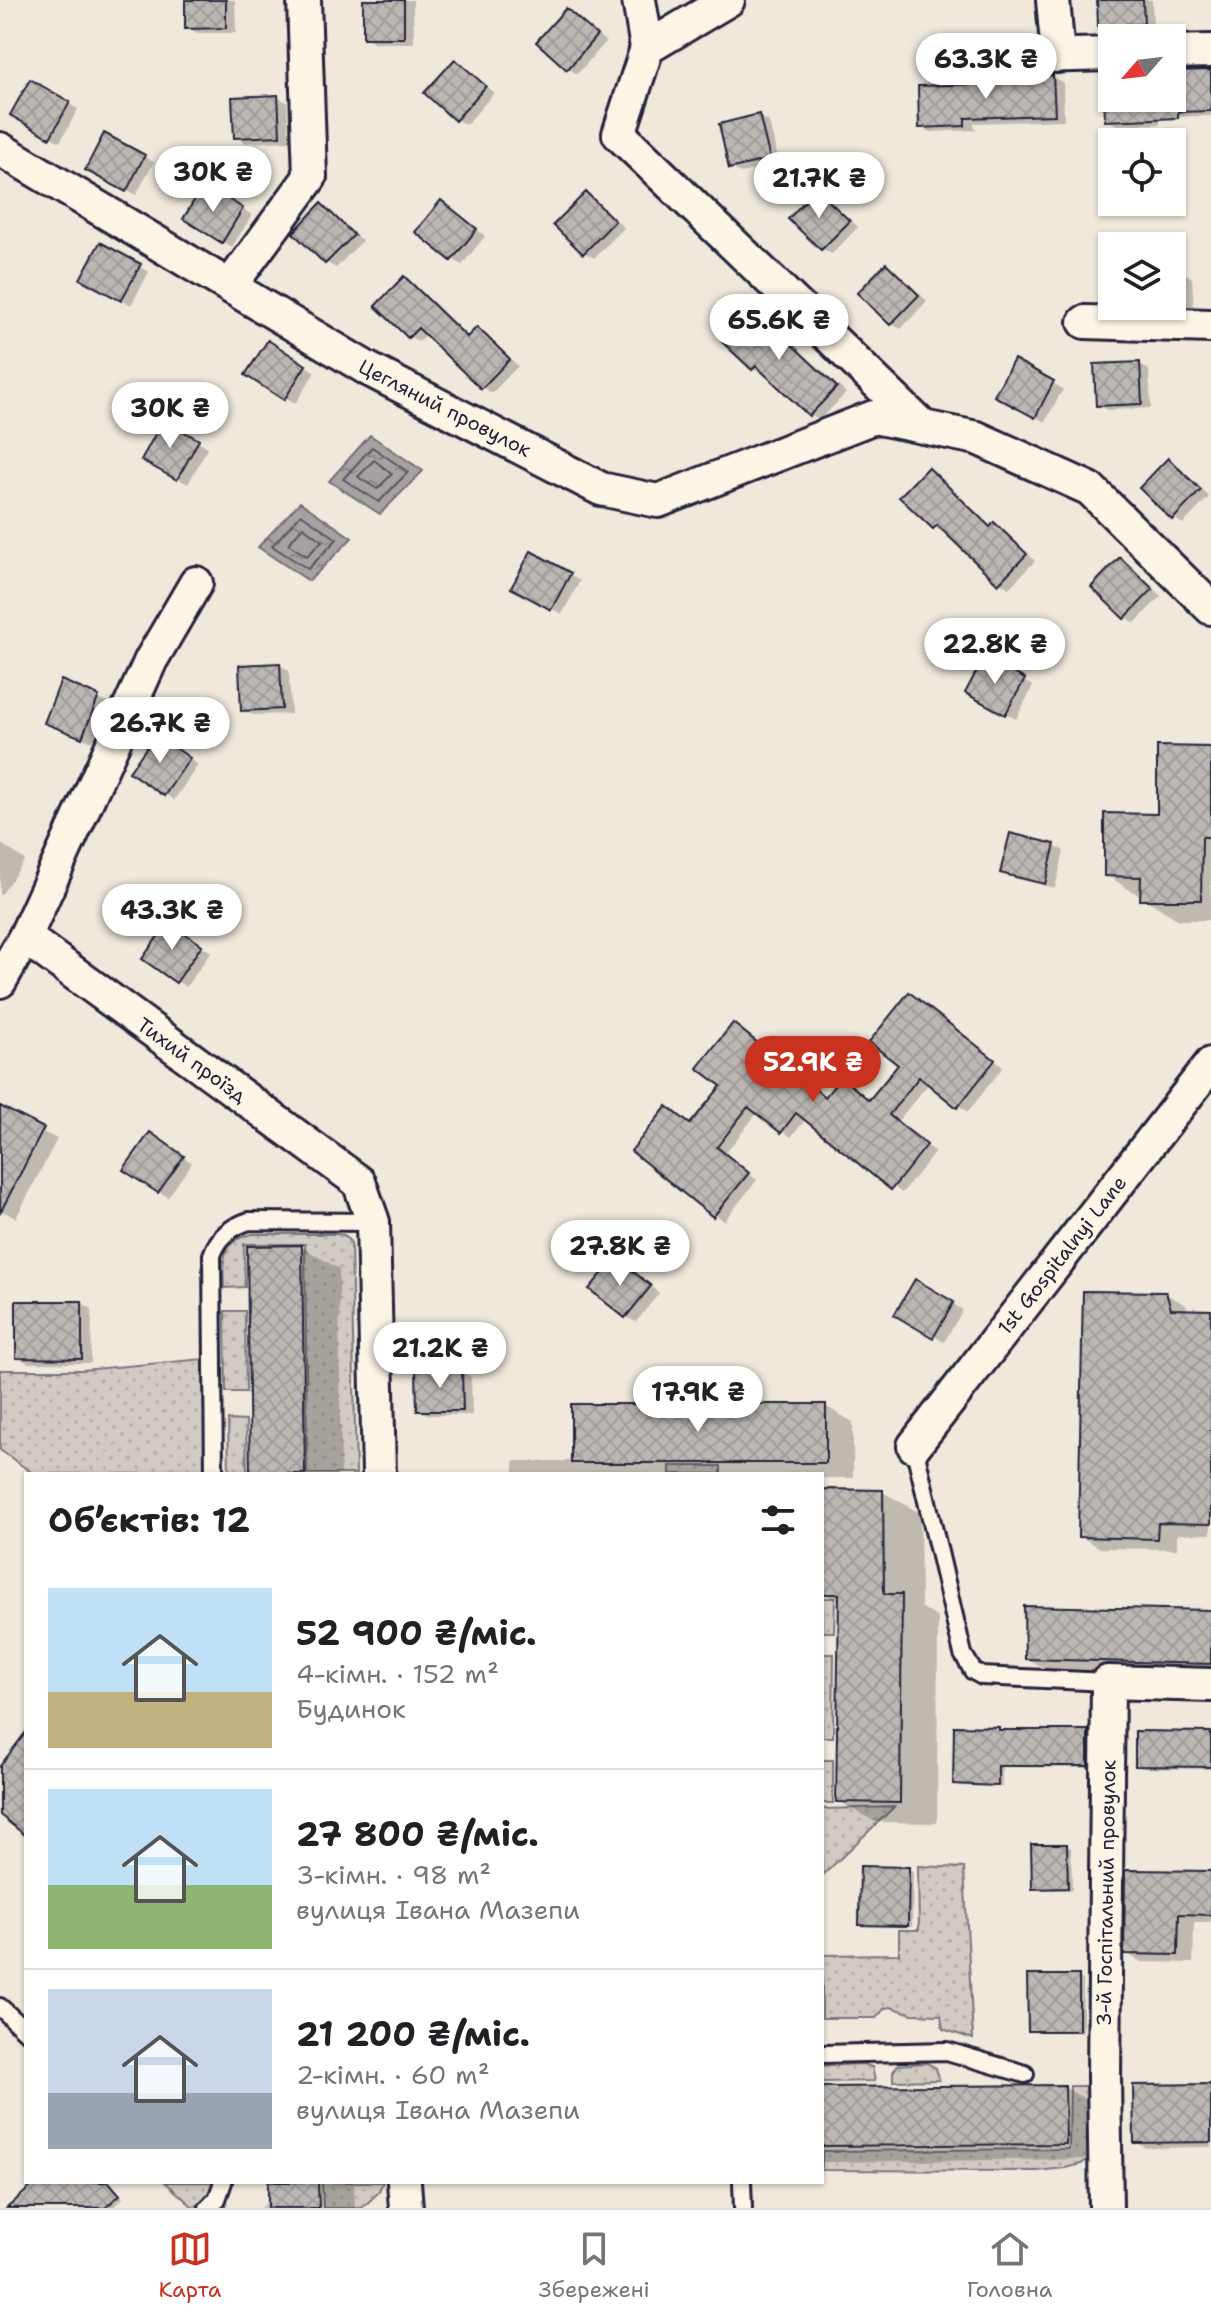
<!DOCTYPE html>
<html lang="uk">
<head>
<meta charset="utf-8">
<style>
  body { margin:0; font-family:"Shantell Sans",sans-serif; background:#f6f6f6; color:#202124; height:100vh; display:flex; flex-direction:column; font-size:30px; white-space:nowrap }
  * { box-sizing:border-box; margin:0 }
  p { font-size:26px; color:#757577 }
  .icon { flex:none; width:44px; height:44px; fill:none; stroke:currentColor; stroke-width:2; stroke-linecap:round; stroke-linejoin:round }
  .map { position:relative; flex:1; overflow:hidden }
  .details { position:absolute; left:24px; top:1472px; width:800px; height:712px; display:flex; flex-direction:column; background:#fff; border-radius:0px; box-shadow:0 2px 6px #0004 }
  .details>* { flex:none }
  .needle { width:52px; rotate:242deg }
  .fabs { position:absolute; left:1098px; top:24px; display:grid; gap:16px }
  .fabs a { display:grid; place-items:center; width:88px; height:88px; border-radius:0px; background:#fff; box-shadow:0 2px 6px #0004; font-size:40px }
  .price { position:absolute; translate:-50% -68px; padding:0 18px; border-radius:28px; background:#fff; color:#222; font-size:26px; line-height:52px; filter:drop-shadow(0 2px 4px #0008) }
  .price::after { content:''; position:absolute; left:50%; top:48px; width:24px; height:18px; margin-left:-12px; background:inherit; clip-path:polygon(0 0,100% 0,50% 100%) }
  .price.current { background:#c8321e; color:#fff }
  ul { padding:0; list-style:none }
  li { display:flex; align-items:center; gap:24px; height:200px; padding:0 24px }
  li+li { border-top:2px solid #e0e0e0 }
  li span { display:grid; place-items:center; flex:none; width:224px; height:160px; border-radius:0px; color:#555 }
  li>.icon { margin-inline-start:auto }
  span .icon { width:96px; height:96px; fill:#fffc; stroke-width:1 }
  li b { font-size:34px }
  h2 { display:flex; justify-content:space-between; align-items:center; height:96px; padding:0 24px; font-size:34px }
  .tab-bar { display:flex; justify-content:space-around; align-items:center; height:112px; border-top:2px solid #e0e0e0; background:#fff; font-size:22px; color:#757577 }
  .tab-bar a { display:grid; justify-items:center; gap:4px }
  .tab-bar .current { color:#c8321e }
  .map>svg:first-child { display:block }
  .grass { fill:url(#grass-dots); stroke:#7a767f; stroke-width:2 }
  .water { fill:url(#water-ripples); stroke:#716f79; stroke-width:2 }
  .shadow { fill:#0003 }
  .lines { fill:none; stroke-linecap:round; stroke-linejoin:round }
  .shore { stroke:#575564; stroke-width:2 }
  .building { fill:url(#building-cross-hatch); stroke:#22223b; stroke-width:2 }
  .lane-casing { stroke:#22223b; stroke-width:22 }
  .street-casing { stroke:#22223b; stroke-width:38 }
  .lane { stroke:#fcf5e5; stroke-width:16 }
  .street { stroke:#fcf5e5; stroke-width:32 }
  .labels { text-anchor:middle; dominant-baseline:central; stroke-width:7; stroke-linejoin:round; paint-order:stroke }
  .street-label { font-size:20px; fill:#22223b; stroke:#fcf5e5 }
</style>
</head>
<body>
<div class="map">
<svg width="1211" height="2208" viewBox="0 0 1211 2208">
  <defs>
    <pattern id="grass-dots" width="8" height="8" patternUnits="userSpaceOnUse" patternTransform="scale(2)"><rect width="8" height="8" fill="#d1cbc3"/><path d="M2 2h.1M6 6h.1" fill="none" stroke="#b3aea8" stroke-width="1.8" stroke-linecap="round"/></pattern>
    <pattern id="water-ripples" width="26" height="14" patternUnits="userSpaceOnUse" patternTransform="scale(2)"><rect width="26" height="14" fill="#a6a2a2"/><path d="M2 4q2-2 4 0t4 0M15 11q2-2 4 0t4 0" fill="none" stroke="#878485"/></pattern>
    <pattern id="building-cross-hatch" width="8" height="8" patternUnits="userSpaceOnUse" patternTransform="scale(2)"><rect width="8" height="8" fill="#bcb7b3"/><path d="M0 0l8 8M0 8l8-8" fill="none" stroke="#a19d9b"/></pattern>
  </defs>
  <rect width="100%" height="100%" fill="#efe8db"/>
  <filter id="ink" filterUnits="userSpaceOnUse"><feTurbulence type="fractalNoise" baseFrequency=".0125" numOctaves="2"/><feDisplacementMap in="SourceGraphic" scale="16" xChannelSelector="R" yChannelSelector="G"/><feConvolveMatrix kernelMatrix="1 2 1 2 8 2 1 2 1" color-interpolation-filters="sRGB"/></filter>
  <g filter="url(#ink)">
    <!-- grass -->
    <path class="grass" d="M 253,1234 L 337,1234 L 344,1235 L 351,1243 L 356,1474 L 307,1474 L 305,1244 L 244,1244 L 245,1287 L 224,1288 C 223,1260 220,1240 253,1234 Z
      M 225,1311 L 245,1311 L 246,1392 L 226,1392 Z
      M 204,1359 L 207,1474 L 34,1474 L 0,1450 L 0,1370 L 82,1370 Z
      M 228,1420 L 246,1421 L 247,1474 L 229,1474 Z
      M 670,1466 L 721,1466 L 721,1474 L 670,1474 Z
      M 822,1598 L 835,1598 L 834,1632 L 822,1632 Z
      M 822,1654 L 834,1654 L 833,1737 L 822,1737 Z
      M 822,1760 L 833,1760 L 833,1803 L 822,1803 Z
      M 894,1807 L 822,1876 L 822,1809 Z
      M 918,1866 L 964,1868 L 973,2039 L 943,2029 L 941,2015 L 912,2014 L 891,2007 L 885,2008 L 876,2018 L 822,2018 L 822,1955 L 899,1954 L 899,1930 L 919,1930 Z
      M 927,2063 L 936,2068 L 939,2080 L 893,2081 L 893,2072 L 898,2065 Z
      M 863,2064 L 872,2067 L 875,2081 L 822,2082 L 822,2066 Z
      M 1070,2086 L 1092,2086 L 1093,2156 L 1081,2164 L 1065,2168 L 1037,2171 L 822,2170 L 822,2151 L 1069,2149 Z
      M 165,2182 L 215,2182 L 201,2205 L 192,2206 Z
      M 322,2182 L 383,2182 L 378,2193 L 362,2208 L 323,2208 Z"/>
    <!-- water -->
    <path class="water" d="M 370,435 L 423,471 L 380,514 L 329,481 Z
      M 300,502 L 352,538 L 309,581 L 258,547 Z"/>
    <!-- shadow -->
    <path class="shadow" d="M 187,0 L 235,0 L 236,33 L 197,33 L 187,27 Z
      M 365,0 L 413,0 L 414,43 L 375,43 L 365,37 Z
      M 1099,0 L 1152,0 L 1153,29 L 1110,30 L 1100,24 Z
      M 567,10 L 606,42 L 577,74 L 568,68 Z
      M 455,61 L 494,93 L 466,125 L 456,119 Z
      M 1211,71 L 1211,116 L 1160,117 L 1160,124 L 1117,125 L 1107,120 L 1106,82 L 1112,81 L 1112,98 L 1172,98 L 1172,79 Z
      M 1053,77 L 1063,82 L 1064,120 L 974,123 L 975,130 L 931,132 L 921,127 L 1010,85 Z
      M 30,82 L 78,109 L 60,142 L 12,114 Z
      M 277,97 L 287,102 L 289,141 L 246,143 L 236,137 Z
      M 759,116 L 769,122 L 779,164 L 741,173 L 731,168 Z
      M 105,136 L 154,162 L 136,195 L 88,169 Z
      M 205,186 L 252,215 L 232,247 L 185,218 Z
      M 817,191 L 826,197 L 858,227 L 832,254 L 822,249 L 791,219 Z
      M 586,195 L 596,200 L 624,228 L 594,258 L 584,252 Z
      M 321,205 L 331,211 L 362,241 L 336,268 L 327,263 L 295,233 Z
      M 451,208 L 485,236 L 462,265 L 452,259 Z
      M 101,245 L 149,272 L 131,305 L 83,278 Z
      M 886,266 L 896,271 L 927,301 L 901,329 L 891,323 Z
      M 1183,272 L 1192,278 L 1194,311 L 1151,309 L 1145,306 L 1172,306 L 1172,273 Z
      M 404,278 L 414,284 L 469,338 L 477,330 L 487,335 L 518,366 L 492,393 L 482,387 L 427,334 L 419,342 L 409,336 Z
      M 755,311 L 764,317 L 846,393 L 820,420 L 810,415 L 765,372 L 763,374 L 753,369 Z
      M 278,348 L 315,372 L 295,404 L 285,398 Z
      M 1015,362 L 1063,389 L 1045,422 L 997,395 Z
      M 1139,364 L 1149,370 L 1151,408 L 1107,410 L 1098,404 Z
      M 164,422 L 208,447 L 188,484 L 143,459 Z
      M 1168,460 L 1178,466 L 1209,497 L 1183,524 L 1173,518 Z
      M 928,470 L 938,475 L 992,527 L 994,525 L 1004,530 L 1035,561 L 1009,588 L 1000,582 L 946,531 L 944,533 L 934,527 Z
      M 532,554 L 580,581 L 562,614 L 513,587 Z
      M 1120,559 L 1130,565 L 1161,596 L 1135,623 L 1125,617 Z
      M 985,660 L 1033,686 L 1016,719 L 968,692 Z
      M 280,665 L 289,671 L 291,714 L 253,715 L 243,710 Z
      M 62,683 L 108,703 L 92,742 L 56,727 Z
      M 166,743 L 198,765 L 174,800 L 165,794 Z
      M 1211,749 L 1211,920 L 1179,920 L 1106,875 L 1158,816 Z
      M 0,843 L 25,860 L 1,895 L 0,894 Z
      M 1054,846 L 1064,851 L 1055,888 L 1013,878 L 1003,872 Z
      M 178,930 L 211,952 L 186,987 L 177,981 Z
      M 910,995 L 1003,1067 L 968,1112 L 929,1083 L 897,1122 L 935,1152 L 902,1193 L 806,1119 L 791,1137 L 758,1112 L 725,1154 L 757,1180 L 724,1221 L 634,1151 L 692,1126 L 724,1086 L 734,1026 L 827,1098 L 871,1102 L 901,1064 Z
      M 0,1111 L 57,1139 L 16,1218 L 0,1210 Z
      M 160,1140 L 192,1163 L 168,1197 L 159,1192 Z
      M 302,1247 L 339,1269 L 341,1474 L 252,1474 Z
      M 616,1259 L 659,1293 L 636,1322 L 626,1317 Z
      M 916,1282 L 963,1310 L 944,1342 L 897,1314 Z
      M 1166,1294 L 1186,1305 L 1188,1312 L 1211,1312 L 1211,1534 L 1177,1534 L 1177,1549 L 1100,1548 L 1080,1536 Z
      M 82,1303 L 92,1309 L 91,1363 L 28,1363 L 18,1357 Z
      M 461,1371 L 471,1377 L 472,1415 L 429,1415 L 419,1410 Z
      M 825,1406 L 853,1422 L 853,1478 L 822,1478 L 822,1474 L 514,1474 L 514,1461 L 573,1461 Z
      M 883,1492 L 920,1513 L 921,1607 L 938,1618 L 937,1823 L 875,1822 L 838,1801 L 841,1603 L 823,1593 Z
      M 1211,1612 L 1211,1674 L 1047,1670 L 1027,1658 Z
      M 999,1729 L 1003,1732 L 1088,1732 L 1092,1735 L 1092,1768 L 1002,1767 L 1002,1787 L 959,1786 L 955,1783 Z
      M 1211,1734 L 1211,1769 L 1142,1768 L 1137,1765 Z
      M 1066,1846 L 1071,1848 L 1072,1890 L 1038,1890 L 1034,1888 Z
      M 909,1869 L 913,1872 L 912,1927 L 865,1926 L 861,1924 Z
      M 1211,1873 L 1211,1922 L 1194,1922 L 1193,1963 L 1141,1962 L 1126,1953 Z
      M 1078,1977 L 1083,1980 L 1083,2032 L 1034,2032 L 1030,2030 Z
      M 1211,2086 L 1211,2147 L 1146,2148 L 1136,2142 Z
      M 1064,2087 L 1093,2104 L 1094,2159 L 822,2162 L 822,2089 Z
      M 38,2182 L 109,2182 L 123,2198 L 113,2208 L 14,2208 Z
      M 270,2182 L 354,2182 L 355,2208 L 261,2208 L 270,2199 Z"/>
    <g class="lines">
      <!-- shore -->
      <path class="shore" d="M 372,447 L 408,472 L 379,502 L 343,479 Z
        M 374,460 L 392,474 L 377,489 L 358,477 Z
        M 301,514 L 337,539 L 308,569 L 272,546 Z
        M 303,527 L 322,541 L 307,556 L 288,544 Z"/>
    </g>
    <!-- building -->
    <path class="building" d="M 185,0 L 226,0 L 226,28 L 185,29 Z
      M 363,0 L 404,0 L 404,38 L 363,38 Z
      M 1097,0 L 1143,0 L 1144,24 L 1098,26 Z
      M 566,8 L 597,35 L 567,70 L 536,42 Z
      M 455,59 L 486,86 L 455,121 L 424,93 Z
      M 1211,70 L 1211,111 L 1179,112 L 1178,71 Z
      M 1053,75 L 1055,115 L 965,118 L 965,126 L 919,128 L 918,86 L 1008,83 L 1008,76 Z
      M 30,79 L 70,102 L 50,138 L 10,115 Z
      M 278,95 L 280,136 L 234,138 L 232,97 Z
      M 1104,98 L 1178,98 L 1178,118 L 1105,121 Z
      M 759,114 L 770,159 L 729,169 L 719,124 Z
      M 104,133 L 145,155 L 126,192 L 85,170 Z
      M 204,184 L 243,208 L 222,243 L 183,219 Z
      M 816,189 L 850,221 L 821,250 L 788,219 Z
      M 586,192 L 615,221 L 583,254 L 553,225 Z
      M 441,200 L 477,229 L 451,261 L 415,232 Z
      M 321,203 L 354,235 L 325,264 L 293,233 Z
      M 100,242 L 141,264 L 121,301 L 80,279 Z
      M 886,263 L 919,295 L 890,325 L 857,293 Z
      M 404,276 L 467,337 L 477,327 L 510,359 L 481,389 L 418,328 L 408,338 L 375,306 Z
      M 754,309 L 837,387 L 809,416 L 756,366 L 752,370 L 722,342 Z
      M 268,340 L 306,365 L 284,400 L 245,375 Z
      M 1014,359 L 1054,381 L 1035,418 L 994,396 Z
      M 1140,362 L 1142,404 L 1096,406 L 1094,364 Z
      M 163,420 L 199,440 L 177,480 L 141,460 Z
      M 1168,458 L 1201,490 L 1172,520 L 1139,488 Z
      M 928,467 L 990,527 L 994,522 L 1027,554 L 998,584 L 937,525 L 933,529 L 899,497 Z
      M 531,551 L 571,573 L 551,610 L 511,588 Z
      M 1120,557 L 1153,589 L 1124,619 L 1091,587 Z
      M 984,657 L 1025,679 L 1005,715 L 965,693 Z
      M 280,663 L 282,709 L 241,711 L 239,665 Z
      M 61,680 L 99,696 L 82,738 L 44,723 Z
      M 156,734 L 190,758 L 164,796 L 129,772 Z
      M 1157,746 L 1211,747 L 1211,837 L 1202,837 L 1201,900 L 1140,900 L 1141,877 L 1104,876 L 1104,813 L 1157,814 Z
      M 1010,833 L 1055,844 L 1045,884 L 1000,873 Z
      M 168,922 L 202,945 L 176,983 L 142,959 Z
      M 909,992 L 995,1060 L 957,1108 L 919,1077 L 889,1115 L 927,1145 L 891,1190 L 796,1113 L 781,1133 L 748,1107 L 717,1147 L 749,1173 L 713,1217 L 631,1151 L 667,1106 L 690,1124 L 721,1086 L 697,1068 L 733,1023 L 825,1097 L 841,1077 L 869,1100 L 898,1065 L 869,1042 Z
      M 0,1106 L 44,1128 L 0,1213 Z
      M 150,1132 L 184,1156 L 158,1193 L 123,1170 Z
      M 302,1245 L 305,1474 L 250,1474 L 247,1246 Z
      M 616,1257 L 651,1286 L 625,1318 L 589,1289 Z
      M 915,1279 L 954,1302 L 933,1338 L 894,1315 Z
      M 1083,1291 L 1166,1292 L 1171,1309 L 1211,1310 L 1211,1524 L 1158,1523 L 1157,1539 L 1078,1537 Z
      M 16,1301 L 82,1301 L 82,1359 L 16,1358 Z
      M 462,1369 L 463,1411 L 417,1411 L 416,1370 Z
      M 571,1404 L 826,1404 L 826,1463 L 571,1463 Z
      M 822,1489 L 883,1490 L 884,1594 L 902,1594 L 900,1803 L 836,1802 L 839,1594 L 822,1594 Z
      M 1024,1606 L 1211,1610 L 1211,1664 L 1025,1659 Z
      M 954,1726 L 999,1727 L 999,1730 L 1088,1730 L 1088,1766 L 998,1766 L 998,1786 L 953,1784 Z
      M 1135,1731 L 1211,1732 L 1211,1767 L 1135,1766 Z
      M 26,1732 L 26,1836 L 0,1815 L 0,1766 Z
      M 1031,1844 L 1067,1844 L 1068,1888 L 1032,1889 Z
      M 860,1866 L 909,1867 L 908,1926 L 859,1925 Z
      M 1125,1870 L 1211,1871 L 1211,1915 L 1179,1914 L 1178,1955 L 1124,1954 Z
      M 1027,1975 L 1079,1975 L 1079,2031 L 1028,2031 Z
      M 1211,2084 L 1211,2142 L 1134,2143 L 1133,2085 Z
      M 1065,2085 L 1066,2144 L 822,2146 L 822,2087 Z
      M 36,2182 L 109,2182 L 120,2195 L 105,2208 L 7,2208 Z
      M 268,2182 L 318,2182 L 319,2208 L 268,2208 Z"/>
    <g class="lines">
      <defs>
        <path id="lane" d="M 914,1446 L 963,1654 L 973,1671 L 982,1676 L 1108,1682
          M 214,1474 L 212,1255 C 219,1236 231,1227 249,1221 L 373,1222
          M 0,2007 L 26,2031
          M 822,2054 L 947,2051 L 1025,2074
          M 742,2182 L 743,2208
          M 208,2208 L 217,2199 L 223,2182"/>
        <path id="street" d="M 639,0 L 647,48 L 619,134 L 923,427
          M 1053,0 L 1058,56
          M 647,48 L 728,0
          M 1172,52 L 1211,51
          M 956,58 L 1112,54
          M 0,149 L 368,369 L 601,489 L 658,501 L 874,417 L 977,438 L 1090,489 L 1211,608
          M 230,286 L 310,177 L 304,0
          M 1085,322 L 1211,326
          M 25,937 L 359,1182 L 373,1222 L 379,1474
          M 0,981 L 25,937 L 151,660 L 196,583
          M 914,1446 L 1211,1064
          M 404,2182 L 406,2208
          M 1106,2208 L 1104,2077 L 1108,1682 L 1211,1685"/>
      </defs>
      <!-- lane casing -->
      <use href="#lane" class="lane-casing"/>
      <!-- street casing -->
      <use href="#street" class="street-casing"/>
      <!-- lane -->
      <use href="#lane" class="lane"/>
      <!-- street -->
      <use href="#street" class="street"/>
    </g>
  </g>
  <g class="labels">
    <!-- street labels -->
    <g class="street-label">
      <text transform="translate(445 408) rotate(27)">Цегляний провулок</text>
      <text transform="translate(192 1060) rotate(36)">Тихий проїзд</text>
      <text transform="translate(1062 1255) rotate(-52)">1st Gospitalnyi Lane</text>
      <text transform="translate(1106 1893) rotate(-89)">3-й Госпітальний провулок</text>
    </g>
  </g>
</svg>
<div class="fabs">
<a><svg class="needle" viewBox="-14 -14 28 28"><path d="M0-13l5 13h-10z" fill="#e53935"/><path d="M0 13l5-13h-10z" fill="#757577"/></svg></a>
<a><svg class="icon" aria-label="locate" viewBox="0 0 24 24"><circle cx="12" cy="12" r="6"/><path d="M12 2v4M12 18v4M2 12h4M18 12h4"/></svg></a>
<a><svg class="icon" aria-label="layers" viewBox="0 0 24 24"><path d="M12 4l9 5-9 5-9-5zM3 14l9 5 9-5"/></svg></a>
</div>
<b class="price" style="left:986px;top:101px">63.3K ₴</b>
<b class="price" style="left:213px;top:214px">30K ₴</b>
<b class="price" style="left:819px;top:220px">21.7K ₴</b>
<b class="price" style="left:779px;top:362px">65.6K ₴</b>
<b class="price" style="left:170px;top:450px">30K ₴</b>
<b class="price" style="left:995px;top:686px">22.8K ₴</b>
<b class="price" style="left:160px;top:765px">26.7K ₴</b>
<b class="price" style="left:172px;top:952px">43.3K ₴</b>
<b class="price current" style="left:813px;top:1104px">52.9K ₴</b>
<b class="price" style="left:620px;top:1288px">27.8K ₴</b>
<b class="price" style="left:440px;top:1390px">21.2K ₴</b>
<b class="price" style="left:698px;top:1434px">17.9K ₴</b>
<section class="details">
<h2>Об’єктів: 12<svg class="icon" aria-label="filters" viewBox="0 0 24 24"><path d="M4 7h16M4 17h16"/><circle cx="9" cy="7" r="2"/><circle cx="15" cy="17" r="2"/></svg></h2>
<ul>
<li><span style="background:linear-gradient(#bfe0f5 65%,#c2b280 0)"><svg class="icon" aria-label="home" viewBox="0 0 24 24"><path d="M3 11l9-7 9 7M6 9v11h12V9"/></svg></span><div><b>52 900 ₴/міс.</b><p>4-кімн. · 152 m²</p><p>Будинок</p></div></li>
<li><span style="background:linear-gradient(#bfe0f5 60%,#8fb573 0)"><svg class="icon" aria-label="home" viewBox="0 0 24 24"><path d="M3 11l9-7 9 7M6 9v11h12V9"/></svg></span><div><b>27 800 ₴/міс.</b><p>3-кімн. · 98 m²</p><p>вулиця Івана Мазепи</p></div></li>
<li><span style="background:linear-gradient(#c9d6e8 65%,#9aa5b1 0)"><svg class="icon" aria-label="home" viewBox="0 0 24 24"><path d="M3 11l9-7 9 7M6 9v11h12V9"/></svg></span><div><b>21 200 ₴/міс.</b><p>2-кімн. · 60 m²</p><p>вулиця Івана Мазепи</p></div></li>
</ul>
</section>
</div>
<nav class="tab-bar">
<a class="current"><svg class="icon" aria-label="map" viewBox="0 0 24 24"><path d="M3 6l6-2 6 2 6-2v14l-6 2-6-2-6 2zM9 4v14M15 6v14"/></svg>Карта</a>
<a><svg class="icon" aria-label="saved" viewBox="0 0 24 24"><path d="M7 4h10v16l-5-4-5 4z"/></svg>Збережені</a>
<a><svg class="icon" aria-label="home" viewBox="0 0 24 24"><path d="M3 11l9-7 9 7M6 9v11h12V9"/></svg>Головна</a>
</nav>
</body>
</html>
